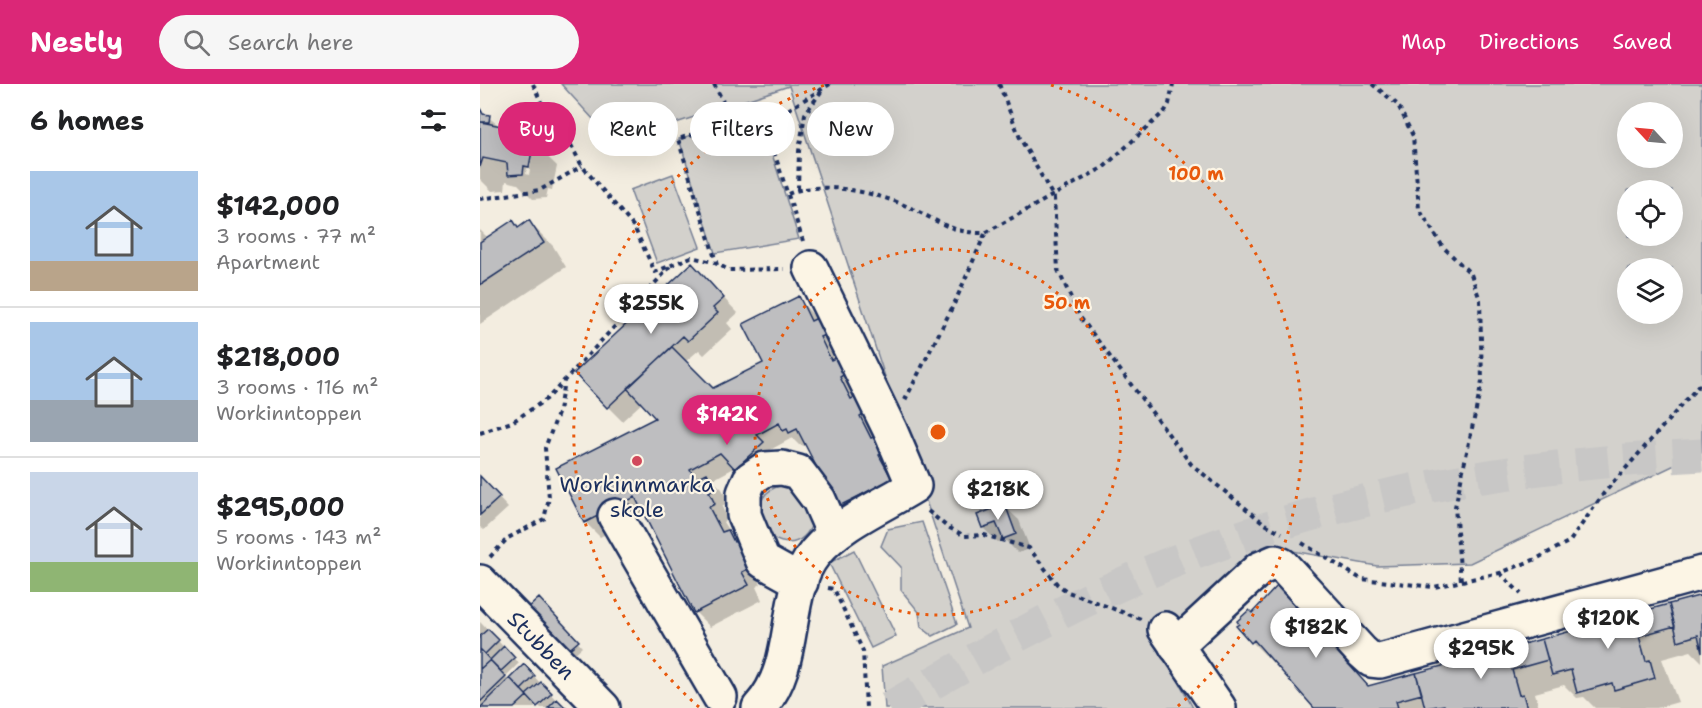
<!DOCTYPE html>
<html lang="en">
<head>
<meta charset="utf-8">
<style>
  body { margin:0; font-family:"Shantell Sans",sans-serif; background:#f6f6f6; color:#202124; height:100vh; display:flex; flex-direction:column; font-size:22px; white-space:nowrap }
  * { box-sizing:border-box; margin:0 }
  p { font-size:20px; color:#757577 }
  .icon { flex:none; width:33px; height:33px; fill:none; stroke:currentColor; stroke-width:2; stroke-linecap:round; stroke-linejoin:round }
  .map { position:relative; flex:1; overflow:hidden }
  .details { display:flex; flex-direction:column; background:#fff; width:480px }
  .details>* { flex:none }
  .banner { position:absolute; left:18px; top:18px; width:570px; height:54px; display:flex; gap:12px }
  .needle { width:39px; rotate:296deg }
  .controls { position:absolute; left:1137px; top:18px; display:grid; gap:12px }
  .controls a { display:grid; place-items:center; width:66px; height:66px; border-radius:50%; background:#fff; box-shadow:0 6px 24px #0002; font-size:30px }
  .price { position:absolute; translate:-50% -51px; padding:0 14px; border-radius:21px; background:#fff; color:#222; font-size:20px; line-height:39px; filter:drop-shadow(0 2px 3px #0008) }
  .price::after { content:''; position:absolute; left:50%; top:36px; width:18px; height:14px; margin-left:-9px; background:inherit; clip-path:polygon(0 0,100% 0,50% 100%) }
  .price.active { background:#db2777; color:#fff }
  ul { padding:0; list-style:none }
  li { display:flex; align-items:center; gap:18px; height:150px; padding:0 30px }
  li+li { border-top:2px solid #e0e0e0 }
  li span { display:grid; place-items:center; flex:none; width:168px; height:120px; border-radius:0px; color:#555 }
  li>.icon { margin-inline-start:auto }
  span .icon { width:72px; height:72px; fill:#fffc; stroke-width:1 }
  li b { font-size:26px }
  h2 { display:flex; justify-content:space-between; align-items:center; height:72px; padding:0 30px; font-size:26px }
  .pill { padding:0 21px; border-radius:27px; background:#fff; box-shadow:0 6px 24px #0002; font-size:21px; line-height:54px }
  .pill.active { background:#db2777; color:#fff }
  header { display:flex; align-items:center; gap:36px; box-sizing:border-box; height:84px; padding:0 30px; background:#db2777; color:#fff }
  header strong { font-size:28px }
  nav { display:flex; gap:33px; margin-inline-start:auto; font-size:21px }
  .search { width:420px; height:54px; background:#f6f6f6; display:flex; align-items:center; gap:15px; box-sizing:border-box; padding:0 21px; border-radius:33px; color:#757577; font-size:22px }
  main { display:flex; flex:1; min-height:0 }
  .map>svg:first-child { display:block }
  .green { fill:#d3d1cc; stroke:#778095; stroke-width:1.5; fill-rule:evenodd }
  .shadow { fill:#0003; fill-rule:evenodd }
  .building { fill:#bebec0; stroke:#1b2f5e; stroke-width:1.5 }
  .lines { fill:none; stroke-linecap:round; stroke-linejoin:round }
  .major-tunnel { stroke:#c8c7c6; stroke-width:33; stroke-dasharray:33 16; stroke-linecap:butt }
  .minor-casing { stroke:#1b2f5e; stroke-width:38 }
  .path { stroke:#1b2f5e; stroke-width:4; stroke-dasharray:4.5 4.5; stroke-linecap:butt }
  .minor { stroke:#fcf5e5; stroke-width:33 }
  .ring { fill:none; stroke:#e8590c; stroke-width:3; stroke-dasharray:3 6 }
  .poi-dot { fill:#d1495b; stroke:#fcf5e5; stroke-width:2 }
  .labels { text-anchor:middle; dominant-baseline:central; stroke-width:4.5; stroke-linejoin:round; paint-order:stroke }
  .poi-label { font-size:22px; fill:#1b2f5e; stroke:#fcf5e5 }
  .street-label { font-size:22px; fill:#1b2f5e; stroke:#fcf5e5 }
  .centre { fill:#e8590c; stroke:#fcf5e5; stroke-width:3 }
  .ring-label { font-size:18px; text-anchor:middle; font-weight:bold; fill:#e8590c; stroke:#fcf5e5; stroke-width:4.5; stroke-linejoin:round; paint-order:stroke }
</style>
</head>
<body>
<header>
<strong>Nestly</strong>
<div class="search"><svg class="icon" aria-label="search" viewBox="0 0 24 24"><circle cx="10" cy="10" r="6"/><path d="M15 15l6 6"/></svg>Search here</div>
<nav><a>Map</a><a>Directions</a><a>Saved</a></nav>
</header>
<main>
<section class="details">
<h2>6 homes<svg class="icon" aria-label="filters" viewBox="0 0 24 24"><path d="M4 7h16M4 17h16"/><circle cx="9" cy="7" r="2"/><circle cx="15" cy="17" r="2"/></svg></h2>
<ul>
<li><span style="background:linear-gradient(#a9c7e8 75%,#b9a48a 0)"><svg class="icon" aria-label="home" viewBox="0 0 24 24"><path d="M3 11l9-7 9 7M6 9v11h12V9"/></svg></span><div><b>$142,000</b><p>3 rooms · 77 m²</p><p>Apartment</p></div></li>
<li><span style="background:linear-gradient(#a9c7e8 65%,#9aa5b1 0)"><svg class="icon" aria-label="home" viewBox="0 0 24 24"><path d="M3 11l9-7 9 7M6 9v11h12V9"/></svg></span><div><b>$218,000</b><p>3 rooms · 116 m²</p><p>Workinntoppen</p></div></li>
<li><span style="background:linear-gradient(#c9d6e8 75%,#8fb573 0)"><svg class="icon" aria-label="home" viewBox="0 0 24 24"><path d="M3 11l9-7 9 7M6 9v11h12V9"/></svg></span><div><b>$295,000</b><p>5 rooms · 143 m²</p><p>Workinntoppen</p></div></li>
</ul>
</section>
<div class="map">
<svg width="1222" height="624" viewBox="0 0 1222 624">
  <rect width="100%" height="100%" fill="#f3ede0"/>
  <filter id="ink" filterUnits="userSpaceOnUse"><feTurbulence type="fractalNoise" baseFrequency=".0167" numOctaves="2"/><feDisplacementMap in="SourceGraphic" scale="12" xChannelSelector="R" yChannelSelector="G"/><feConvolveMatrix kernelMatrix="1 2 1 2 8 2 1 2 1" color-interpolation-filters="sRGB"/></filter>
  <g filter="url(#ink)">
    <!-- green -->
    <path class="green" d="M 81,0 L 1222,0 L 1222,368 L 990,479 L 897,482 L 779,461 L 677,557 L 713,624 L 405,624 L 402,582 L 488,544 L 309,2 L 135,59 ZM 1148,28 L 1192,28 L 1192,74 L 1148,74 ZM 1148,106 L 1192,106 L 1192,152 L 1148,152 ZM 1148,184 L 1192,184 L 1192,230 L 1148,230 Z
      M 279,29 L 319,155 L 235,169 L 199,55 Z
      M 193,90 L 220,163 L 177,179 L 150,106 Z
      M 303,401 L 312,401 L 334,436 C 322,468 297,463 278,441 C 280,420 280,406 303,401 Z
      M 442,438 L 477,540 L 453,552 L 441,543 L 439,528 L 421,506 L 421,483 L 401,462 L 408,445 Z
      M 374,466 L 416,552 L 391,564 L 349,479 Z"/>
    <!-- shadow -->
    <path class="shadow" d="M 0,27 L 21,43 L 41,47 L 77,82 L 72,106 L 68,105 L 66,114 L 53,115 L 38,100 L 26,97 L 25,106 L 12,107 L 0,95 ZM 50,66 L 53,66 L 49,91 L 46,90 Z
      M 33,138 L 39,144 L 49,138 L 73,162 L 86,183 L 0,240 L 0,146 L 8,154 Z
      M 226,196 L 258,229 L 247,239 L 252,245 L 224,271 L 219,266 L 205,278 L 233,306 L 285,279 L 318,214 L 351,251 L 359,266 L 353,268 L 371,290 L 425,410 L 372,437 L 358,423 L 327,362 L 319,361 L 312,354 L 290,366 L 297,374 L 271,399 L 256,383 L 232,396 L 242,405 L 249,419 L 242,423 L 248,435 L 243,438 L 275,488 L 281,500 L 276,503 L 282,516 L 230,543 L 215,528 L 165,430 L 120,453 L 105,438 L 177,334 L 163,318 L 142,337 L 128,323 Z
      M 0,394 L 28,424 L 4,446 L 0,443 Z
      M 524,422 L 539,436 L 550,465 L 538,469 L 525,456 L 518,458 L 503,444 L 499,432 Z
      M 798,503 L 890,603 L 1222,512 L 1222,578 L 1211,567 L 1182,575 L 1198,618 L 1177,624 L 1115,624 L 1104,613 L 1097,614 L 1084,601 L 1055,609 L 1059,624 L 836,624 L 797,580 L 795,581 L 772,558 L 772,531 Z
      M 59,516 L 102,563 L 92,572 Z
      M 0,538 L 39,579 L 25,593 L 29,597 L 44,582 L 84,624 L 61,624 L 58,621 L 54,624 L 0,624 Z"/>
    <!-- building -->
    <path class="building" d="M 0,24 L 3,30 L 10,31 L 9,38 L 1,38 L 42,46 L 40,54 L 54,57 L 49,83 L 44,82 L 43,90 L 28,91 L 27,79 L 3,74 L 0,83 Z
      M 33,136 L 38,144 L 49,136 L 64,159 L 0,201 L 0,158 Z
      M 212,179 L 244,214 L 233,224 L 238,229 L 208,257 L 203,252 L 127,324 L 94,289 Z
      M 319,212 L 331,237 L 337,234 L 345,251 L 340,253 L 351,276 L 357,273 L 365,290 L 360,293 L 371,315 L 377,312 L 385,329 L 380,332 L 391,354 L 397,352 L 405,368 L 399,371 L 412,395 L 404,399 L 408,407 L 397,413 L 393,405 L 357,423 L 317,345 L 309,349 L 307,345 L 303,347 L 299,339 L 277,351 L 284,358 L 255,385 L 240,369 L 210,385 L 215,395 L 227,389 L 236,405 L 229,408 L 235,420 L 229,423 L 242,448 L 248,446 L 254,458 L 261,454 L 269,470 L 262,473 L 268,485 L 262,488 L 269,501 L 214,529 L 155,413 L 104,439 L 76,384 L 175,334 L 147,304 L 192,263 L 233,304 L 283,279 L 263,240 Z
      M 0,392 L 20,413 L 0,431 Z
      M 525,420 L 536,450 L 523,455 L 516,439 L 502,444 L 497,431 Z
      M 798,501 L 888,602 L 936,589 L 942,610 L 916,617 L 918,624 L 834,624 L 774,556 L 771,559 L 756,542 L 759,540 L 757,537 L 769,526 L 772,529 Z
      M 1222,511 L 1222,568 L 1218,551 L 1198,557 L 1189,520 Z
      M 59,514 L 99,557 L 86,568 L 46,526 Z
      M 1189,520 L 1195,542 L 1159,552 L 1166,577 L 1170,576 L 1175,594 L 1134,606 L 1132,599 L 1097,609 L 1091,586 L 1072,591 L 1062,555 Z
      M 8,545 L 19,556 L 5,570 L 0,565 L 0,552 Z
      M 1062,555 L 1068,576 L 1032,586 L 1039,611 L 1043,610 L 1047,624 L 965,624 L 964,621 L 945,624 L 936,589 Z
      M 24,562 L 35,574 L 21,587 L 10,576 Z
      M 0,565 L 10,576 L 0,585 Z
      M 10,576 L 26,593 L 0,618 L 0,585 Z
      M 44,580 L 55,592 L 41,606 L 30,594 Z
      M 30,594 L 47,612 L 34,624 L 0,624 Z
      M 61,598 L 72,609 L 57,623 L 46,611 Z
      M 77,615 L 86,624 L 68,624 Z"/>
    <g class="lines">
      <!-- major-tunnel -->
      <path class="major-tunnel" d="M 409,624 C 498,573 588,521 683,482 C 861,409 1031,381 1222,371"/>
      <defs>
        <g id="minor">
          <path d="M 135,432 L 240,613"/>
          <path id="s1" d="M 0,498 L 123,624"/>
          <path d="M 321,498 L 283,477 L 264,431 L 264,409 L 270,395 L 285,385 L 302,384 L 318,388 L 339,416 L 354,450"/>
          <path d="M 685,545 L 739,624"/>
          <path d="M 696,562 L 779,485 L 795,478 L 802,481 L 881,567 L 891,576 L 900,577 L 1222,489"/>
          <path d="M 279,624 C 320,580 301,511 335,469 C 360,439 402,422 434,402 L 410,346 L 331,184"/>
        </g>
      </defs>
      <!-- minor casing -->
      <use href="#minor" class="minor-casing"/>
      <!-- path -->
      <path class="path" d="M 53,0 L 61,18 L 82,44 L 102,82 L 154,143 L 175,188 L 211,173 L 233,178 L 249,186 L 304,185
        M 234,0 L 253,37
        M 519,0 L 540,54 L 574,114 L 578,186 L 600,233 L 711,380 L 785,440 L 802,449
        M 892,0 L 918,21 L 933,52 L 939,125 L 963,163 L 991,190 L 1000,216 L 1002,298 L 975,423 L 981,497
        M 285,40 L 350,0
        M 318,105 L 319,67 L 325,30 L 343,5
        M 308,110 C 338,96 394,108 424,121 C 455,134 470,150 505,149 L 624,83 L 685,27 L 689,20 L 693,0
        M 0,115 L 60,106 L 102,82
        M 237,181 L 198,55 L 281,28 L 323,157
        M 425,316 L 475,218 L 505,150
        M 0,349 L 32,338 L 68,314 L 191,182
        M 448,427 L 466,442 L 485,452 L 504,451 L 549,464 L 577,500 L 588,508 L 661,535
        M 822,459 L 881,495 L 954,503 L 1020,489 L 1056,475 L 1090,457 L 1124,409 L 1222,298
        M 10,473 L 28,454 L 64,435 L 69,414 L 65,364 L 79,327 L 84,297
        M 1020,489 L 1041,510
        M 348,504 L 354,505 L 383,567 L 386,624"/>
      <!-- minor -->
      <use href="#minor" class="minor"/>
    </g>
  </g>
  <!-- distance rings -->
  <g class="ring">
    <circle cx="458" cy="348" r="183"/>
    <path d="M219 623A365 365 0 0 1 345 1M571 1A365 365 0 0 1 697 623"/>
  </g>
  <!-- markers -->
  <circle class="poi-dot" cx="157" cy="377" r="6"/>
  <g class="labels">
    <!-- poi labels -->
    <g class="poi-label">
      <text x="157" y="400">Workinnmarka<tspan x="157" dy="25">skole</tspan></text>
    </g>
    <!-- street labels -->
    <g class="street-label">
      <text stroke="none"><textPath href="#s1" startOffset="88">Stubben</textPath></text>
    </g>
  </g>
  <circle cx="458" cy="348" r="9" class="centre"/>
  <g class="ring-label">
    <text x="716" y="96">100 m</text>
    <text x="587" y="225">50 m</text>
  </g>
</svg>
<div class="controls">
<a><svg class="needle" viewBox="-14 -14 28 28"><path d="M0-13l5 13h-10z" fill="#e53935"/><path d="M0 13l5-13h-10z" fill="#757577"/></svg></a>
<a><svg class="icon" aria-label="locate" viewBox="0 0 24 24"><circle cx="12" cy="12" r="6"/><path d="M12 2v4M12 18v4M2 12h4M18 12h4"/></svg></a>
<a><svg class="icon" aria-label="layers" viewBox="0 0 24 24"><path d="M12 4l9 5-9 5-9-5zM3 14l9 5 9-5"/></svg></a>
</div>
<b class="price" style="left:171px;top:251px">$255K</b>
<b class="price active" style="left:247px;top:362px">$142K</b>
<b class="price" style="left:518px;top:437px">$218K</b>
<b class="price" style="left:1128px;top:566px">$120K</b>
<b class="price" style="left:836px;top:575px">$182K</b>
<b class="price" style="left:1001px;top:596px">$295K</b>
<div class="banner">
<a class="pill active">Buy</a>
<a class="pill">Rent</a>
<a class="pill">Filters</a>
<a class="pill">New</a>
</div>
</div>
</main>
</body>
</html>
